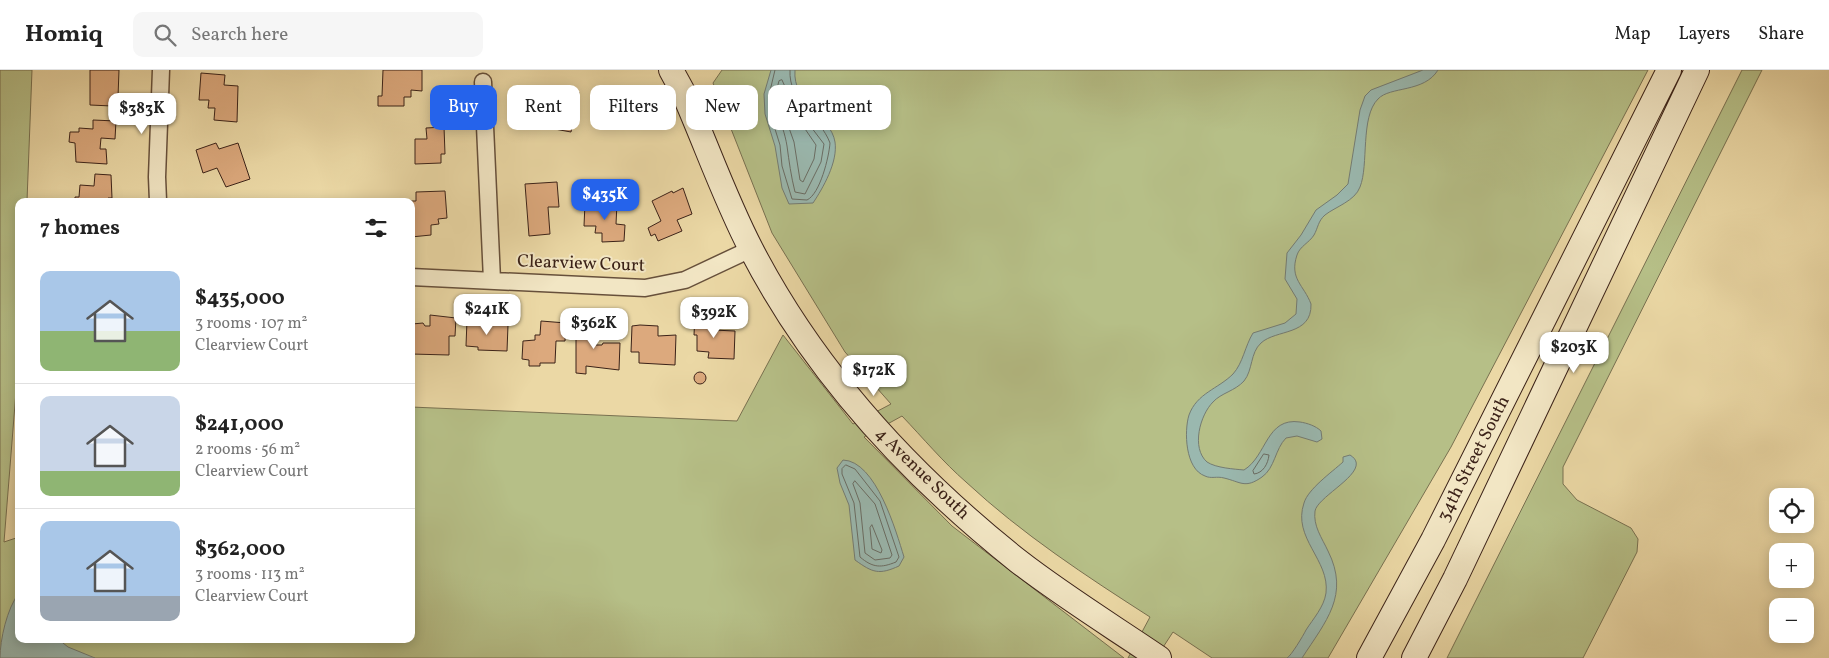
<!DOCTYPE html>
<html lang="en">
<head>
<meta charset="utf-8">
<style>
  body { margin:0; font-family:Vollkorn,serif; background:#f6f6f6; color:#222; height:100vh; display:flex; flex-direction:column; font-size:19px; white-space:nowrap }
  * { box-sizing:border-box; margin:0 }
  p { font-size:16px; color:#767676 }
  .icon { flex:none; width:28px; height:28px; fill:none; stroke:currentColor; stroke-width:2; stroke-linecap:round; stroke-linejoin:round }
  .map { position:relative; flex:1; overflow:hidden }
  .sheet { position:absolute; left:15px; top:128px; width:400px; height:445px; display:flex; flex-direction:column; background:#fff; border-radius:10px; box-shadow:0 2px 12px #0003 }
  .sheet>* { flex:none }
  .hud { position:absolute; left:430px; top:15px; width:475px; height:45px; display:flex; gap:10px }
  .controls { position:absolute; left:1769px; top:418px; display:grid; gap:10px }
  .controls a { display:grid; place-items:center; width:45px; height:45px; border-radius:10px; background:#fff; box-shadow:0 2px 12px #0003; font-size:25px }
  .price { position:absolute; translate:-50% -42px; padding:0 11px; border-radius:10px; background:#fff; color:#222; font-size:16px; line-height:32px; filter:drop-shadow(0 1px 2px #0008) }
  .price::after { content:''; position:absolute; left:50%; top:30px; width:15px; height:11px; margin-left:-8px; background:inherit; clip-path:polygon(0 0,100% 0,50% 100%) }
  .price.on { background:#2563eb; color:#fff }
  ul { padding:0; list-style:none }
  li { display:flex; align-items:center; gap:15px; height:125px; padding:0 25px }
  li+li { border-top:1px solid #e0e0e0 }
  li span { display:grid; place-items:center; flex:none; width:140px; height:100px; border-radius:10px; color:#555 }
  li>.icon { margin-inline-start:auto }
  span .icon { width:60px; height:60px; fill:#fffc; stroke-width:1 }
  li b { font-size:21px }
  h2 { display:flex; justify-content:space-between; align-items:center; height:60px; padding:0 25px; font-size:21px }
  .chip { padding:0 18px; border-radius:10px; background:#fff; box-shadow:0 2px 12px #0003; font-size:18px; line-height:45px }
  .chip.on { background:#2563eb; color:#fff }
  header { display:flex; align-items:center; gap:30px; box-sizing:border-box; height:70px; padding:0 25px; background:#fff; border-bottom:1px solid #e0e0e0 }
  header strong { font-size:24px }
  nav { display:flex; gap:28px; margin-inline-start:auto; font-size:18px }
  .search { width:350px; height:45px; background:#f6f6f6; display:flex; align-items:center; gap:12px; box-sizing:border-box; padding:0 18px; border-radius:10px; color:#767676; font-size:19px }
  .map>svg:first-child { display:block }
  .green { fill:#b6bf87; stroke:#787050 }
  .water { fill:#9ab8af; stroke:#747c73 }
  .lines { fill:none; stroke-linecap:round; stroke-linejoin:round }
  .shore { stroke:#6a6d64; stroke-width:1 }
  .building { fill:#dca97d; stroke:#3b2218 }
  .street-casing { stroke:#67503b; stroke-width:19 }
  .secondary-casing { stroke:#3b2218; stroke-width:26 }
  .street { stroke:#f2e6c4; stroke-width:16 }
  .secondary { stroke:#f2e6c4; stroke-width:24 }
  .labels { text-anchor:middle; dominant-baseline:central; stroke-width:4; stroke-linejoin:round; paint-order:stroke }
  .street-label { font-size:18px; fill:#3b2218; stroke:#f2e6c4 }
</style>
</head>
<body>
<header>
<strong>Homiq</strong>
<div class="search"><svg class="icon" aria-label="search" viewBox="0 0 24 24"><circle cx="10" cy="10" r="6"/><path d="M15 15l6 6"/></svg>Search here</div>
<nav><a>Map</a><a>Layers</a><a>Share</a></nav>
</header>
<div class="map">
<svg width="1829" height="588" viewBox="0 0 1829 588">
  <rect width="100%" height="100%" fill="#ebd8a5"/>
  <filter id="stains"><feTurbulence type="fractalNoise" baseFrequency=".004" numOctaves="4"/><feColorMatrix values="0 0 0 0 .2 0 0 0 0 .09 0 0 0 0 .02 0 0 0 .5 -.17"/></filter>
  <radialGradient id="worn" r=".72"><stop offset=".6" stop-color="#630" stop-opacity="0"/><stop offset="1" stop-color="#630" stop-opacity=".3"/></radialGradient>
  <!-- green -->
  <path class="green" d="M 0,0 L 32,0 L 27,131 L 19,131 L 19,284 L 4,472 L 19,467 L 19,569 L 411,569 L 411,337 L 737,351 L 783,265 L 853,354 L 891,334 L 845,282 L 772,163 L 713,13 L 722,0 L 1648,0 L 1451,377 L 1328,588 L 1212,588 L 1173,562 L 1156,588 L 1128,588 L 1150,547 C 1086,506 1022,464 966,412 C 943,392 923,368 902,346 L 864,367 L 952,456 L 1124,588 L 0,588 Z
    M 1742,0 L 1762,0 L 1563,397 L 1563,414 L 1577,430 L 1631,458 L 1638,469 L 1637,482 L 1583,588 L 1447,588 Z"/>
  <!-- water -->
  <path class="water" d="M 771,0 L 795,0 C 792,33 831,46 835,72 C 838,92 823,118 813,133 L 789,134 L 782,118 L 775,76 L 765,44 L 764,24 Z
    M 1423,0 L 1438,0 C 1424,23 1390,16 1378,29 C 1360,47 1369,95 1360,117 C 1355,131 1335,137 1325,145 C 1318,151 1318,158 1314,165 C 1309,173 1300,176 1297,185 C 1289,209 1304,215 1311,234 C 1312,266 1276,259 1261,273 C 1250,283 1253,300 1244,311 C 1235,321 1221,323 1213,332 C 1200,345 1191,378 1207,392 C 1216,398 1234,399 1244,400 C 1267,386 1266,347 1300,352 C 1307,353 1316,356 1321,361 L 1322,369 L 1317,372 L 1297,366 L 1286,368 C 1275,379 1275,398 1262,407 C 1245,419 1241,412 1224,408 C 1217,406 1211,409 1205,406 C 1185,399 1184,361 1189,345 C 1197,323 1218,319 1233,304 C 1243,293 1245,276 1253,263 L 1285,253 L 1296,244 L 1297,229 L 1285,209 L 1287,183 L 1301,165 L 1316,140 L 1337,125 L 1348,114 L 1360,40 L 1365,26 L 1371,20 Z
    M 1350,385 C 1375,400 1318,425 1315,441 C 1313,456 1322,468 1328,481 C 1350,525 1326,551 1302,588 L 1287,588 C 1291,586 1303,566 1306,560 C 1313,549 1324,537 1326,523 C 1330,490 1292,468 1304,433 C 1308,419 1332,402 1343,392 L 1343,387 Z
    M 843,390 C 876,391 896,461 904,487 L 899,496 C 879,505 873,503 855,490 L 849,435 L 840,413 L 837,398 Z
    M 19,523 L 19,569 L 58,569 L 68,577 L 95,588 L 0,588 C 0,570 7,538 19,523 Z"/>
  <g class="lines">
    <!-- shore -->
    <path class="shore" d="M 775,0 L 769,25 L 770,43 L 780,75 L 782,96 L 792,129 L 807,130 C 820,124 829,87 830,73 C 820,46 788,32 790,0
      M 782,10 L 792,32 L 824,74 L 821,92 L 805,124 L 795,122 C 791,106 789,91 787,76 C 783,50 770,39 779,11 Z
      M 785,38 L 801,53 L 816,75 L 814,89 L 803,112 L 800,110 L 794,72 L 783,41 Z
      M 1264,384 L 1269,385 C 1268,394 1263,403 1254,404 L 1253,401 Z
      M 846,395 L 855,399 L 880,431 L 899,487 L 896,492 C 881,498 873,498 860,487 L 854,433 L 842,404 L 842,399 Z
      M 855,411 L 875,434 L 892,485 L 890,488 L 875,490 L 865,483 L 860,433 L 853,414 Z
      M 872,455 L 882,480 L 881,483 L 872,479 L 870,458 Z"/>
  </g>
  <!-- building -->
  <path class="building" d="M 90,0 L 119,0 L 118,27 L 113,26 L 112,36 L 90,35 Z
    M 383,0 L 422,0 L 422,21 L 411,20 L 411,27 L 404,27 L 404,36 L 378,36 L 378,26 L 382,26 Z
    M 201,3 L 225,5 L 224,15 L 238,16 L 237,52 L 214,50 L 215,38 L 208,38 L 209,30 L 199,30 Z
    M 541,16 L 579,22 L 571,62 L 549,58 L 550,47 L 545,47 L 546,40 L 535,38 Z
    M 93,50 L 116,51 L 115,69 L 101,68 L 100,79 L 106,79 L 107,94 L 76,92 L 75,73 L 69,72 L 70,62 L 79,62 L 79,58 L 93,59 Z
    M 444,57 L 445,84 L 441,84 L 441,93 L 415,94 L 415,69 L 427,69 L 426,58 Z
    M 216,73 L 219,79 L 238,73 L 250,109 L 226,117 L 217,98 L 203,103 L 196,80 Z
    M 95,104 L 111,105 L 112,128 L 108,128 L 108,131 L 75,131 L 75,127 L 79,127 L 80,115 L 94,116 Z
    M 557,112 L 559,137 L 548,137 L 550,164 L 529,166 L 525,114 Z
    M 683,118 L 692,144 L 677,150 L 682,161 L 658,171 L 655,164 L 651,166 L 648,158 L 661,151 L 652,131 L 672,121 L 673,123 Z
    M 445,121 L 447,148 L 438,149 L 439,154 L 431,155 L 431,165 L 411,167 L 411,131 L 408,131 L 416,131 L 416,122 Z
    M 601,132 L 617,133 L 616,154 L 625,155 L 624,171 L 602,172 L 602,163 L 595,163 L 596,156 L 584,156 L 585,133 L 600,134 Z
    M 695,244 L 713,245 L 713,260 L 735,261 L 734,289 L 708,288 L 709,282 L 697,281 L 697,265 L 694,265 Z
    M 430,245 L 456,248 L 455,266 L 449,266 L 449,285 L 411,284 L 412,254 L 423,253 L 425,256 L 430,256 Z
    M 467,250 L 482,250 L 482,254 L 508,255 L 507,281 L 478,280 L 478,277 L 466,276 Z
    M 541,251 L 566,253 L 565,271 L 556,271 L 555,293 L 540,293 L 540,296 L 529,296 L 529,290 L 522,289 L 523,271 L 535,270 L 535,265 L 540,265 Z
    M 576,252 L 597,253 L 596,275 L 602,275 L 603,273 L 620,273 L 619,300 L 586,296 L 586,304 L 576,303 Z
    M 640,255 L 658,256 L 658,266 L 676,265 L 675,295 L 639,293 L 639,282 L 631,282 L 632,256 Z
    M694 308a6 6 0 1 1 12 0a6 6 0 1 1-12 0Z"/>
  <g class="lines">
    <defs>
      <path id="street" d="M 483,12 L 492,210
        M 158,131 L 157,107 L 161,0
        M 411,207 L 645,218 L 685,210 L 751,179"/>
      <path id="secondary" d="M 671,0 L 683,22 C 706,74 725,129 751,179 C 815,303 910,405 1018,491 C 1063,526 1112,556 1159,588
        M 1369,588 L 1433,470 L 1669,0
        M 1414,588 L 1455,509 L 1697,0"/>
    </defs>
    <!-- street casing -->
    <use href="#street" class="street-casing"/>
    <!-- secondary casing -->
    <use href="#secondary" class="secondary-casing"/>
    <!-- street -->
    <use href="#street" class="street"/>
    <!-- secondary -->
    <use href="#secondary" class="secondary"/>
  </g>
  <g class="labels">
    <!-- street labels -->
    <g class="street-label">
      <text transform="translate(581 194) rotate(2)">Clearview Court</text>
      <text transform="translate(1474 389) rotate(-63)">34th Street South</text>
      <text transform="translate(922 404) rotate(44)">4 Avenue South</text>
    </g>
  </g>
  <rect width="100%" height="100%" filter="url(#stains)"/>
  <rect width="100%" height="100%" fill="url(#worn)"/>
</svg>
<div class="controls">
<a><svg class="icon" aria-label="locate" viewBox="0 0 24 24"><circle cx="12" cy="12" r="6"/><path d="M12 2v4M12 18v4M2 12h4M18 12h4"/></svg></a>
<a>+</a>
<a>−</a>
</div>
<b class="price" style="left:142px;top:65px">$383K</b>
<b class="price on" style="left:605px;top:151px">$435K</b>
<b class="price" style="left:487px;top:266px">$241K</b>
<b class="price" style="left:714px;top:269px">$392K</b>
<b class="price" style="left:594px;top:280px">$362K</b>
<b class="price" style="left:1574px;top:304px">$203K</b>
<b class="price" style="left:874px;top:327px">$172K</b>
<div class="hud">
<a class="chip on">Buy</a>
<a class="chip">Rent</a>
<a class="chip">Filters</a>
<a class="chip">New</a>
<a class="chip">Apartment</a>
</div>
<section class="sheet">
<h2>7 homes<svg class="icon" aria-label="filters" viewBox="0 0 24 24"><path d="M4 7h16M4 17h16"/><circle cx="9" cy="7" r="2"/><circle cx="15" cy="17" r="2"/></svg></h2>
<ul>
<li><span style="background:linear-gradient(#a9c7e8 60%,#8fb573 0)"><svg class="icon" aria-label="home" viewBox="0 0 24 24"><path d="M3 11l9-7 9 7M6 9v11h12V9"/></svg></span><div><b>$435,000</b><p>3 rooms · 107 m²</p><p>Clearview Court</p></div></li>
<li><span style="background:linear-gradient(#c9d6e8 75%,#8fb573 0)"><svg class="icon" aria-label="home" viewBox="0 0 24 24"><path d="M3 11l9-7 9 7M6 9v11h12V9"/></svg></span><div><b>$241,000</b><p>2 rooms · 56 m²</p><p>Clearview Court</p></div></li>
<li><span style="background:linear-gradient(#a9c7e8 75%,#9aa5b1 0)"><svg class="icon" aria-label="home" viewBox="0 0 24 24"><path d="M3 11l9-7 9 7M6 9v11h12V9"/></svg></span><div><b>$362,000</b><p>3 rooms · 113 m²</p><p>Clearview Court</p></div></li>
</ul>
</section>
</div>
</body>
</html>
